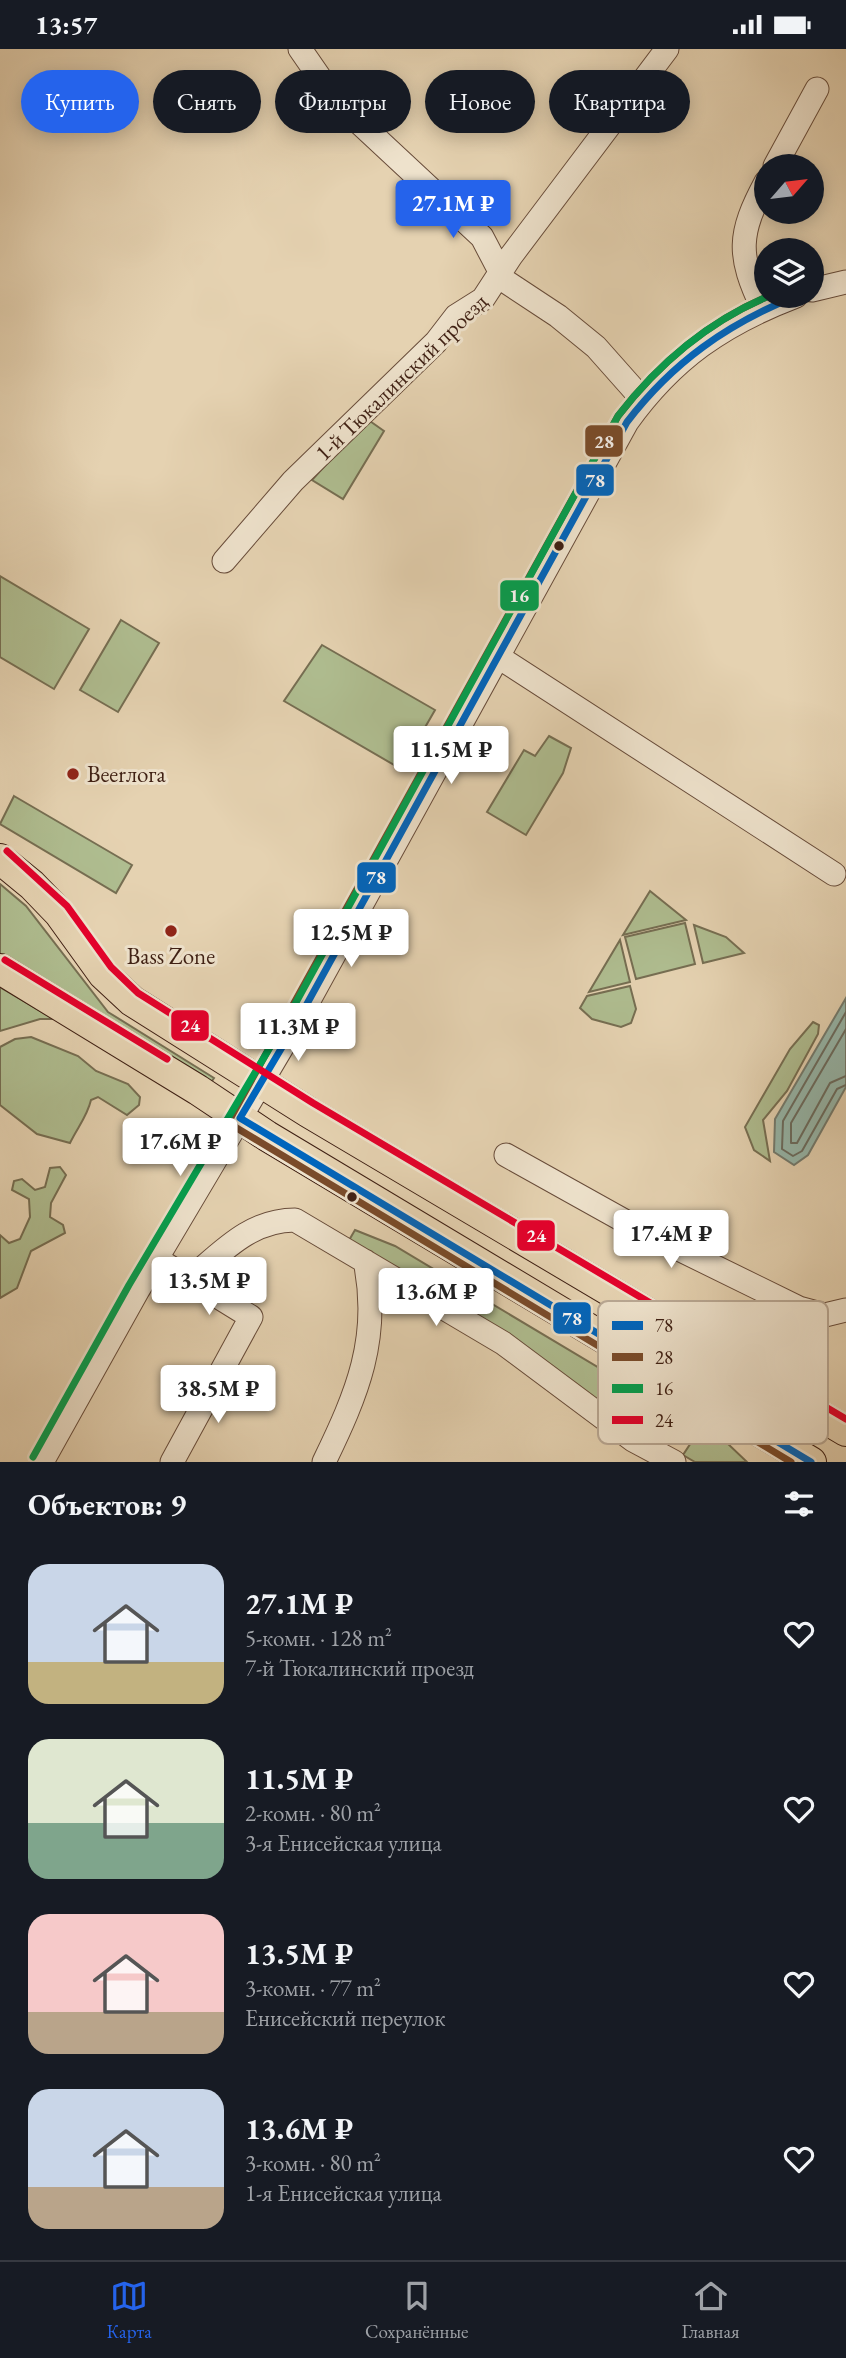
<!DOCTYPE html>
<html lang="ru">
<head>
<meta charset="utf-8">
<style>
  body { margin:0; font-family:"EB Garamond",serif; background:#20242c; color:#f1f3f6; height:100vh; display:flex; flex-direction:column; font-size:26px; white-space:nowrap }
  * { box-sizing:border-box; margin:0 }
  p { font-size:23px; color:#9ea1a6 }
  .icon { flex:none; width:38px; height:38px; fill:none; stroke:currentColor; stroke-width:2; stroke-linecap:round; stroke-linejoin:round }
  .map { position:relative; height:1413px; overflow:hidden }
  .details { display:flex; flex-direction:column; background:#171b24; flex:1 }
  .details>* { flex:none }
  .banner { position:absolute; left:21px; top:21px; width:805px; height:63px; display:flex; gap:14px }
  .needle { width:46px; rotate:62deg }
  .controls { position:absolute; left:754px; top:105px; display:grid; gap:14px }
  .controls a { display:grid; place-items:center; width:70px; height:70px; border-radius:50%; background:#171b24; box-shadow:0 4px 18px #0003; font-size:35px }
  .price { position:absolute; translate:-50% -60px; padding:0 16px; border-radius:7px; background:#fff; color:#222; font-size:23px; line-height:46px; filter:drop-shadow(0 2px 4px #0008) }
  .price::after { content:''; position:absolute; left:50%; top:42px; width:21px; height:16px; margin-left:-10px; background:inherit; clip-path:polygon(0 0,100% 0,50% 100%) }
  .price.on { background:#2563eb; color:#fff }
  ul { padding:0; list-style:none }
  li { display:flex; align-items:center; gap:21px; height:175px; padding:0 28px }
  li span { display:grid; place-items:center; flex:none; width:196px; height:140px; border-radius:21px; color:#555 }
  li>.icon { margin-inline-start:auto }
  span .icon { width:84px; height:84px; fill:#fffc; stroke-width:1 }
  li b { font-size:30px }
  h2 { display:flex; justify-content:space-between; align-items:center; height:84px; padding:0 28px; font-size:30px }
  .pill { padding:0 24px; border-radius:32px; background:#171b24; box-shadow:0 4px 18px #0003; font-size:24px; line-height:63px }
  .pill.on { background:#2563eb; color:#fff }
  .status { display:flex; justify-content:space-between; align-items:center; height:49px; padding:0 35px; background:#171b24; direction:ltr }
  .status svg { height:19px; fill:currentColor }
  .menu { display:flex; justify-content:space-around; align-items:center; height:98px; border-top:2px solid #363941; background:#171b24; font-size:19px; color:#9ea1a6 }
  .menu a { display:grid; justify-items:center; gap:4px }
  .menu .on { color:#2563eb }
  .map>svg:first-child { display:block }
  .green { fill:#afbd90; stroke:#766e52; stroke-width:2 }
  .water { fill:#96b8ac; stroke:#737b6f; stroke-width:2 }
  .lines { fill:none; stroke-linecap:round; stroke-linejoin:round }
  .shore { stroke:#6a6c60; stroke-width:2 }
  .minor-casing { stroke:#684c3a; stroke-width:25 }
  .major-casing { stroke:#3e1f13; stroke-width:32 }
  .minor { stroke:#eee2cc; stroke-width:23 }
  .major { stroke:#e5d2b1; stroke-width:30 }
  .bus-1-casing { stroke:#eee2cc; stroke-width:12 }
  .bus-2-casing { stroke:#eee2cc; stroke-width:12 }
  .bus-3-casing { stroke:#eee2cc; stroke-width:12 }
  .bus-4-casing { stroke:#eee2cc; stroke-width:12 }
  .bus-1 { stroke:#0065bd; stroke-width:7 }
  .bus-2 { stroke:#7a4b2a; stroke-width:7 }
  .bus-3 { stroke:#039f4e; stroke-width:7 }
  .bus-4 { stroke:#e4002b; stroke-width:7 }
  .bus-dot { fill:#3e1f13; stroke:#eee2cc; stroke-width:2.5 }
  .poi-dot { fill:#8f2418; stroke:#eee2cc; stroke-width:2.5 }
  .labels { text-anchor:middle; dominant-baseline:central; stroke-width:6; stroke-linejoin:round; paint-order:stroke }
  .street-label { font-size:23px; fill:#3e1f13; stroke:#eee2cc }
  .poi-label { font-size:23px; fill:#3e1f13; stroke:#eee2cc; text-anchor:start }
  .key { fill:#eee2cc; stroke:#b9a894; stroke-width:2 }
  .key-label { font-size:19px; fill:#3e1f13 }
  .line-badge { stroke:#eee2cc; stroke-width:2.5 }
  .badge-label { font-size:19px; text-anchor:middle; font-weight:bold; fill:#fff }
</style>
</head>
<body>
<div class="status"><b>13:57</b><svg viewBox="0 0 49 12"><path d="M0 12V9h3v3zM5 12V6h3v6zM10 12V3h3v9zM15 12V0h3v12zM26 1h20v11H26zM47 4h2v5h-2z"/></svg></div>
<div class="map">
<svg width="846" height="1413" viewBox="0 0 846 1413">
  <rect width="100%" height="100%" fill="#e5d2b1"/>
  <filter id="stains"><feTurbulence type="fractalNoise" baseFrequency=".00286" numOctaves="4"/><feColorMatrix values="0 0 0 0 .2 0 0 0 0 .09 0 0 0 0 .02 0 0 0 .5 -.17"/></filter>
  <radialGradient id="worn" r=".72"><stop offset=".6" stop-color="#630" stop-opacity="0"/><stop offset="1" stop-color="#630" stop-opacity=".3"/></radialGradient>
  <!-- green -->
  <path class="green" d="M 367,370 L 384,382 L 343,450 L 312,431 Z
    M 0,527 L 89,580 L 54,640 L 0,608 Z
    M 121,571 L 159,594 L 118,663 L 80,641 Z
    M 322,596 L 435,661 L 401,720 L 284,652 Z
    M 549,687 L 571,699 L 563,724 L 526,786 L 487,763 L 524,701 L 535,707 Z
    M 14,747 L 132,816 L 116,844 L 0,775 Z
    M 0,835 L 26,857 L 108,963 L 214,1029 L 210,1035 L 0,909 Z
    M 650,842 L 686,871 L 623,886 Z
    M 685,874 L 695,915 L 636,930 L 625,888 Z
    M 694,876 L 726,888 L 744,904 L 703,914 Z
    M 620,891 L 630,933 L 589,943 Z
    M 630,937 L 636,960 L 631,974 L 621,978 L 592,970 L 580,959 L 587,947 Z
    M 0,938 L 54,970 L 40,970 L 0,982 Z
    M 813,973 L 819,976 L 818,985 L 787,1042 L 763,1071 L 770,1112 L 754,1101 L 745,1078 L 790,1000 Z
    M 31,988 L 78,1007 L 96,1022 L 128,1035 L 140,1048 L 139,1056 L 127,1066 L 98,1048 L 91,1051 C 87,1068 77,1079 70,1094 L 37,1085 L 0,1056 L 0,998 L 15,990 Z
    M 60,1118 L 66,1126 L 51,1154 L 50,1168 L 63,1176 L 65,1184 L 31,1202 L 17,1239 L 0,1249 L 0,1186 L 9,1194 L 20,1190 L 30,1168 L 29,1150 L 12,1141 L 14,1132 L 22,1130 L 35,1141 L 45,1138 L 50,1119 Z
    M 355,1181 L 395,1197 L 683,1369 L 667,1396 L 613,1365 L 348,1193 Z
    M 700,1380 L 725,1392 L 747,1413 L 695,1413 L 683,1406 Z"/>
  <!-- water -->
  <path class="water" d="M 846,949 L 846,1038 L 808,1106 L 794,1116 L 774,1103 L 775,1070 Z"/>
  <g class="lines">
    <!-- shore -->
    <path class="shore" d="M 846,963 L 783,1072 L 782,1100 L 793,1107 L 802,1102 L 837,1040 L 846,1036
      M 846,980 L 791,1074 L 791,1094 L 797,1094 L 830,1034 L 846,1027"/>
    <defs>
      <path id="minor" d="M 300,0 L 336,52 L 482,188 L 505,232 L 558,267 L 596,298 L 643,351
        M 775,117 L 817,40
        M 812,241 L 846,233
        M 763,260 C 737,206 738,185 766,133
        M 224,512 L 293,432 L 436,293 L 456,267 L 483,250 L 511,207 L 667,0
        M 497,607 L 834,825
        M 506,1106 L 646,1184 L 799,1259 L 825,1266 L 846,1261
        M 157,1210 L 251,1268 L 172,1413
        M 190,1230 C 222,1203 250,1171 295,1171 L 503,1294 L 633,1391 L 674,1413
        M 42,1413 L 138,1241 L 297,973 L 627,373 C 673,309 723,275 796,247
        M 324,1413 C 357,1345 381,1289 365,1212"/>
      <path id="major" d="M 0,810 L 32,836 L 59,864 L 103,925 L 132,952 L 308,1063 L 846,1382
        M 0,920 L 198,1041 L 267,1087 L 811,1413"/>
    </defs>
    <!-- minor casing -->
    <use href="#minor" class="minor-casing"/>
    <!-- major casing -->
    <use href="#major" class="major-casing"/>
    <!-- minor -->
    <use href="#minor" class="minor"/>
    <!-- major -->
    <use href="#major" class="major"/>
    <defs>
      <path id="bus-1" d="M 796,247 C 726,276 673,313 627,373 L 297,973 L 240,1069 L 811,1413"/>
      <path id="bus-2" d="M 769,247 C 707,273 659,314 618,367 L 230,1070 L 235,1078 L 791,1413"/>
      <path id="bus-3" d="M 33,1408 L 129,1236 L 288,968 L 618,367 C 659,314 707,273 769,247"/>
      <path id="bus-4" d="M 7,802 L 67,857 L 111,918 L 138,944 L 313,1054 L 846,1370
        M 5,911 L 167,1010"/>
    </defs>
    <!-- bus-1 casing -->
    <use href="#bus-1" class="bus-1-casing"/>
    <!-- bus-2 casing -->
    <use href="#bus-2" class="bus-2-casing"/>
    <!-- bus-3 casing -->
    <use href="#bus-3" class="bus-3-casing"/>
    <!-- bus-4 casing -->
    <use href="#bus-4" class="bus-4-casing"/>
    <!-- bus-1 -->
    <use href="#bus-1" class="bus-1"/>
    <!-- bus-2 -->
    <use href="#bus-2" class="bus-2"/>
    <!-- bus-3 -->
    <use href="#bus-3" class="bus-3"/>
    <!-- bus-4 -->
    <use href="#bus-4" class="bus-4"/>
  </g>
  <!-- markers -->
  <g class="bus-dot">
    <circle cx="559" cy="497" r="6"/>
    <circle cx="352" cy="1148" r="6"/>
  </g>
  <g class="poi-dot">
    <circle cx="73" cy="725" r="7"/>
    <circle cx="171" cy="882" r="7"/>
  </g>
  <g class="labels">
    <!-- street labels -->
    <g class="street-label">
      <text transform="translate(401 328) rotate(-44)">1-й Тюкалинский проезд</text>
    </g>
    <!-- poi labels -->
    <g class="poi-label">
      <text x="87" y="725">Beerлога</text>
      <text x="171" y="907" text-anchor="middle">Bass Zone</text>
    </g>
  </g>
  <!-- legend -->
  <rect x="598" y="1252" width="230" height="143" rx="10" class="key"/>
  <rect x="612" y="1272" width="31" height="9" fill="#0065bd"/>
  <rect x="612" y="1304" width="31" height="8" fill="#7a4b2a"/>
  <rect x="612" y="1335" width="31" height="9" fill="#039f4e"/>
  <rect x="612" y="1367" width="31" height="8" fill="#e4002b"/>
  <g class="key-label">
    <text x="655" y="1283">78</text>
    <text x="655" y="1315">28</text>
    <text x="655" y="1346">16</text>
    <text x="655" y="1378">24</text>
  </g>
  <g class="line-badge">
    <rect x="584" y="375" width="40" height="34" rx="7" fill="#7a4b2a"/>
    <rect x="575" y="414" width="40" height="34" rx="7" fill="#0065bd"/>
    <rect x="499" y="530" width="41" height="33" rx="7" fill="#039f4e"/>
    <rect x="356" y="812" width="41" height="33" rx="7" fill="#0065bd"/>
    <rect x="170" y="960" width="40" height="33" rx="7" fill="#e4002b"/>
    <rect x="516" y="1170" width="40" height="33" rx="7" fill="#e4002b"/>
    <rect x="552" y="1252" width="40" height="34" rx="7" fill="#0065bd"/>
  </g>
  <g class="badge-label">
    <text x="604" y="399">28</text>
    <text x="595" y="438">78</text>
    <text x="519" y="553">16</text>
    <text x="376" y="835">78</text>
    <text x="190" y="983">24</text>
    <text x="536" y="1193">24</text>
    <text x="572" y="1276">78</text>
  </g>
  <rect width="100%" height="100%" filter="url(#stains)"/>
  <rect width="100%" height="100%" fill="url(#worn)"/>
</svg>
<div class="controls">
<a><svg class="needle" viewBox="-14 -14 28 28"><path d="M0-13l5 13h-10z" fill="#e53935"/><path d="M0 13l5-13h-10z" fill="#9ea1a6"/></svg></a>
<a><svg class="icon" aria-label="layers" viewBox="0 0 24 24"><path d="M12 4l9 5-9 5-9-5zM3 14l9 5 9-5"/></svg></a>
</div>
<b class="price on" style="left:453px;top:191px">27.1M ₽</b>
<b class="price" style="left:451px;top:737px">11.5M ₽</b>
<b class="price" style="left:351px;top:920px">12.5M ₽</b>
<b class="price" style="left:298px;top:1014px">11.3M ₽</b>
<b class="price" style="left:180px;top:1129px">17.6M ₽</b>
<b class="price" style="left:671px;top:1221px">17.4M ₽</b>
<b class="price" style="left:209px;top:1268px">13.5M ₽</b>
<b class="price" style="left:436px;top:1279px">13.6M ₽</b>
<b class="price" style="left:218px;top:1376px">38.5M ₽</b>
<div class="banner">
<a class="pill on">Купить</a>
<a class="pill">Снять</a>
<a class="pill">Фильтры</a>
<a class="pill">Новое</a>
<a class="pill">Квартира</a>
</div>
</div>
<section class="details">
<h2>Объектов: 9<svg class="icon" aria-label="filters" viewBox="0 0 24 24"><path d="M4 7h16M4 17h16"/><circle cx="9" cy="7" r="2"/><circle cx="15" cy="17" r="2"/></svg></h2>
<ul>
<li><span style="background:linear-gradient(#c9d6e8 70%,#c2b280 0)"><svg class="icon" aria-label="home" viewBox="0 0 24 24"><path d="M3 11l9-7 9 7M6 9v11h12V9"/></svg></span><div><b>27.1M ₽</b><p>5-комн. · 128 m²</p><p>7-й Тюкалинский проезд</p></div><svg class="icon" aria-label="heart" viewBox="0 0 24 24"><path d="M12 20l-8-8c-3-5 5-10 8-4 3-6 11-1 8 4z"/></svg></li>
<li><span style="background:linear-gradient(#dfe7d0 60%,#7fa58c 0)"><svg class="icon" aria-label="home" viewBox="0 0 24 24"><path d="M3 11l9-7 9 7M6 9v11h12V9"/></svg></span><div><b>11.5M ₽</b><p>2-комн. · 80 m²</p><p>3-я Енисейская улица</p></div><svg class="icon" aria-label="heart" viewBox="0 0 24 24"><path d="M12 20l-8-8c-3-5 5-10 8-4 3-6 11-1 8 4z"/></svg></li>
<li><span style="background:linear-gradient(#f6c9c9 70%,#b9a48a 0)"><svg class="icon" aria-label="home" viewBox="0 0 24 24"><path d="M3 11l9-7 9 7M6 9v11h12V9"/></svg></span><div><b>13.5M ₽</b><p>3-комн. · 77 m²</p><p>Енисейский переулок</p></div><svg class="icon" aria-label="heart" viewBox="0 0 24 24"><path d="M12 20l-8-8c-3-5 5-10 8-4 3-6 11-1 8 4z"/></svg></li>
<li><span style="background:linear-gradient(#c9d6e8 70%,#b9a48a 0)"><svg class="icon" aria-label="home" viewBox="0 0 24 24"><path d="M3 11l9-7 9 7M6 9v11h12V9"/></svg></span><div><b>13.6M ₽</b><p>3-комн. · 80 m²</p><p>1-я Енисейская улица</p></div><svg class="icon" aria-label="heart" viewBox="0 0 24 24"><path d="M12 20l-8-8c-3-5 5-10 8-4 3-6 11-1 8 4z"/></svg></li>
</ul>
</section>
<nav class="menu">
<a class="on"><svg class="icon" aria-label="map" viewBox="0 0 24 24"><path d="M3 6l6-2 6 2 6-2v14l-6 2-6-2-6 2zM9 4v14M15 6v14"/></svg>Карта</a>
<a><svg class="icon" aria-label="saved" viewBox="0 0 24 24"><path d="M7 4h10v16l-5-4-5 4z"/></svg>Сохранённые</a>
<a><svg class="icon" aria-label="home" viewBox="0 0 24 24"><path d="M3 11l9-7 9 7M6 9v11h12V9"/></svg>Главная</a>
</nav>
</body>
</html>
